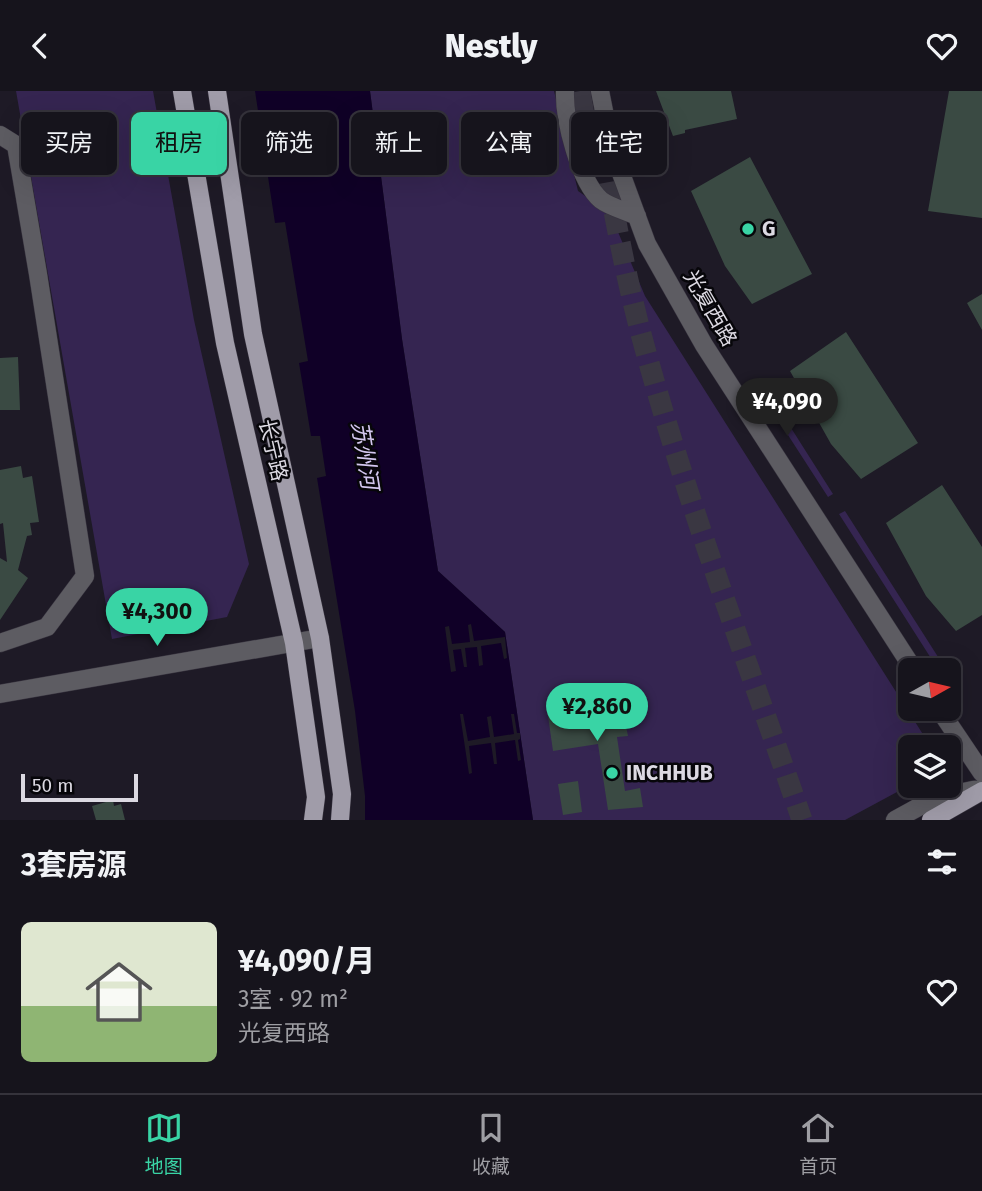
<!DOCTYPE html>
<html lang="zh">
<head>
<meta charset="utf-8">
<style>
  body { margin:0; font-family:"Fira Sans","Noto Sans SC",sans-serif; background:#1f1d25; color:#f1f3f6; height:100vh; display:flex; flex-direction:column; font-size:26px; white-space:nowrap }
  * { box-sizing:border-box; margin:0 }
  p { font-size:23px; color:#9e9ea3 }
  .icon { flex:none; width:38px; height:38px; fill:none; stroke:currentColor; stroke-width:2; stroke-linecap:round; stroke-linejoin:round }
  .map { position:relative; height:729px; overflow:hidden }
  .drawer { display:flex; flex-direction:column; background:#16141c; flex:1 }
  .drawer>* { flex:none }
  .top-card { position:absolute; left:21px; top:21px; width:942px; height:63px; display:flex; gap:14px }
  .needle { width:46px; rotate:82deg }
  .fabs { position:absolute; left:898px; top:567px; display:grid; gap:14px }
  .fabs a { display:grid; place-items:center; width:63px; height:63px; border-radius:10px; background:#16141c; box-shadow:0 7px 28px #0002,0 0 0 2px #35333b; font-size:35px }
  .scale { position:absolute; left:21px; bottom:18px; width:117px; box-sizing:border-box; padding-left:7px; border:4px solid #dcd9e2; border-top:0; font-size:19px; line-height:24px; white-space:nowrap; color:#dcd9e2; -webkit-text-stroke:5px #07060a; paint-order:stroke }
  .price { position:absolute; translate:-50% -60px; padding:0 16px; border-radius:24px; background:#39d4a5; color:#111; font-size:23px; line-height:46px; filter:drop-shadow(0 2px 4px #0008) }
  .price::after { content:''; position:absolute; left:50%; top:42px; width:21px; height:16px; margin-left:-10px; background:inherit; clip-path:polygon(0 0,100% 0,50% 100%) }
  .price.current { background:#222; color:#fff }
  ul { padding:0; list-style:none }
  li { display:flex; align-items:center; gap:21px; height:175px; padding:0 21px }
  li span { display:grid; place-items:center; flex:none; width:196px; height:140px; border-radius:10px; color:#555 }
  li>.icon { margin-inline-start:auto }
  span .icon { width:84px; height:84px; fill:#fffc; stroke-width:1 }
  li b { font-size:30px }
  h2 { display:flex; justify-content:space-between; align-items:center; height:84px; padding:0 21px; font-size:30px }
  .chip { padding:0 24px; border-radius:10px; background:#16141c; box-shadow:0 7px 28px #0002,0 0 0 2px #35333b; font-size:24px; line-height:63px }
  .chip.current { background:#39d4a5; color:#111 }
  header { display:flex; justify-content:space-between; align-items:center; height:91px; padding:0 21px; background:#16141c; font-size:32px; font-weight:800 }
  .dock { display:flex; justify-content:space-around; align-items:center; height:98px; border-top:2px solid #35333b; background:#16141c; font-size:19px; color:#9e9ea3 }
  .dock a { display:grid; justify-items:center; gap:4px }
  .dock .current { color:#39d4a5 }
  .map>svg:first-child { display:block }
  .green { fill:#352551 }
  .water { fill:#100027 }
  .pier { fill:#1e1a26 }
  .building { fill:#3a4a43 }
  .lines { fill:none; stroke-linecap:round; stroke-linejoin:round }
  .highway-tunnel { stroke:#3a3742; stroke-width:21; stroke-dasharray:21 10; stroke-linecap:butt }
  .minor-casing { stroke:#393540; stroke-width:19 }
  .major-casing { stroke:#393540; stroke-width:19 }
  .minor { stroke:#5d5c62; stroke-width:18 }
  .major { stroke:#a09ca9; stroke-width:18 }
  .poi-dot { fill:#39d4a5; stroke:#07060a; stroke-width:2.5 }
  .labels { text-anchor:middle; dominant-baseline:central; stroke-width:5; stroke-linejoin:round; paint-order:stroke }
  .poi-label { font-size:21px; font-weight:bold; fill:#dcd9e2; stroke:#07060a; text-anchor:start }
  .street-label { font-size:21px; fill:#dcd9e2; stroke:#07060a }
  .water-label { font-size:23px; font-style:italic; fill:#d3c7ef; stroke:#07060a }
</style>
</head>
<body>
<header><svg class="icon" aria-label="back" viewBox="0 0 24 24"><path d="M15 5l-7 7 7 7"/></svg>Nestly<svg class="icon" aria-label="heart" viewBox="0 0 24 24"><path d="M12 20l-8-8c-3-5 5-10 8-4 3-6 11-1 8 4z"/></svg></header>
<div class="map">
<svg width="982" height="729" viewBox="0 0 982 729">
  <rect width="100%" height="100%" fill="#1e1a26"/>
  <!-- green -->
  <path class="green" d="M 16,0 L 153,0 L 194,229 L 249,473 L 227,526 L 112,548 Z
    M 370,0 L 554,0 L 578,100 L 610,122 L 645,205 L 931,656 L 910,656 L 910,694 L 845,729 L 533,729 L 505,541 L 438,480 L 402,248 Z
    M 765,296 L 833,403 L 828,406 L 759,299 Z
    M 845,420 L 940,569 L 934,572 L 839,423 Z"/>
  <!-- water -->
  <path class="water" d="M 255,0 L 370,0 L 402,248 L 438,480 L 505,541 L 533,729 L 365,729 L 365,705 L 355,620 L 317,387 L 326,385 L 320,345 L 311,345 L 299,272 L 308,270 L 285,131 L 275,132 Z"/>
  <!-- pier -->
  <path class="pier" d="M 471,533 L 474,550 L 505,546 L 507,567 L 504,568 L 501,552 L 481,555 L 483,574 L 479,575 L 477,556 L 465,557 L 467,576 L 464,576 L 461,558 L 453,559 L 456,580 L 451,581 L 445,536 L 449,535 L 452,553 L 470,551 L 468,534 Z
    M 460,623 L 463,623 L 468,650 L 490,646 L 487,626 L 491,625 L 494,646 L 514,643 L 511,623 L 514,623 L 517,642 L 520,642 L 520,648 L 518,649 L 521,669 L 518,670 L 515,649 L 495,652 L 497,673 L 494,673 L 491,652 L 469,655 L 472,682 L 469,683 Z"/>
  <!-- building -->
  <path class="building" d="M 656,0 L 731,0 L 737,28 L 685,39 L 685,42 L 673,45 Z
    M 949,0 L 982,0 L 982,127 L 928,120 Z
    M 750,66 L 812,183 L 752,213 L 725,175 L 691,100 Z
    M 982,203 L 982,239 L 967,212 Z
    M 846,241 L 918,352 L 861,388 L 831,353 L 790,280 Z
    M 18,266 L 20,319 L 0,319 L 0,267 Z
    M 21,375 L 23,387 L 32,385 L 39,431 L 30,432 L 32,444 L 27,445 L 18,479 L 28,487 L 0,529 L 0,467 L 7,471 L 3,432 L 0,433 L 0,379 Z
    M 942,394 L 982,456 L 982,524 L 956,540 L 926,505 L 886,432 Z
    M 609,609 L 610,618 L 629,615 L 632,634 L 626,635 L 628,645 L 617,646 L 625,700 L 640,697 L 643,716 L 608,719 L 598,653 L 553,660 L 547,618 Z
    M 578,690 L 582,721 L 563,724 L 558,693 Z
    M 113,709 L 114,715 L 121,713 L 125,729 L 96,729 L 92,715 Z"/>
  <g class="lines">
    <!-- highway-tunnel -->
    <path class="highway-tunnel" d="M 580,0 L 589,53
      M 598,30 C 610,100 622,170 640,239 C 684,405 746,566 802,729"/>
    <defs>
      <path id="minor" d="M 565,0 C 564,28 579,90 601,109 C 610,116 626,120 637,125
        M 600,0 L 611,55 L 647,153 L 704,254 L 914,579
        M 0,44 L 16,54 L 38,183 L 85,485 L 47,536 L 0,552
        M 0,603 L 320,547
        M 939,618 L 982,682
        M 895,729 L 935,707 L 982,697"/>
      <path id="major" d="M 182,0 L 225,252 L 294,552 L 316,706 L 313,729
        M 217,0 L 253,243 L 320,547 L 342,703 L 340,729
        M 931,729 L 982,700"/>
    </defs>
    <!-- minor casing -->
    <use href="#minor" class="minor-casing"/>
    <!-- major casing -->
    <use href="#major" class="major-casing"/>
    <!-- minor -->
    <use href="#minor" class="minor"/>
    <!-- major -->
    <use href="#major" class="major"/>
  </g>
  <!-- markers -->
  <g class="poi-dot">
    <circle cx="748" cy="138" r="7"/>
    <circle cx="612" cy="682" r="7"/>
  </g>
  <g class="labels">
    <!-- poi labels -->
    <g class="poi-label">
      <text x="762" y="138">G</text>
      <text x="626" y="682">INCHHUB</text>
    </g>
    <!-- street labels -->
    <g class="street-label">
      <text transform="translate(710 217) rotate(60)">光复西路</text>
      <text transform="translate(273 359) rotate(77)">长宁路</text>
    </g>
    <!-- water labels -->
    <g class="water-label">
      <text transform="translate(365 364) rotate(81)">苏州河</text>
    </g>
  </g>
</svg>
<div class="fabs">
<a><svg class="needle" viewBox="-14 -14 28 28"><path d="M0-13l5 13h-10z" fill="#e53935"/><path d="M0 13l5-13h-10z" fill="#9e9ea3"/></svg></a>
<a><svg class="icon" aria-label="layers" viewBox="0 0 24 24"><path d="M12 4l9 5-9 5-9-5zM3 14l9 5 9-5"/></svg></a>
</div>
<div class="scale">50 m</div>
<b class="price current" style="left:787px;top:347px">¥4,090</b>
<b class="price" style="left:157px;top:557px">¥4,300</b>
<b class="price" style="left:597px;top:652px">¥2,860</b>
<div class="top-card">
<a class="chip">买房</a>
<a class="chip current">租房</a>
<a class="chip">筛选</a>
<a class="chip">新上</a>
<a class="chip">公寓</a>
<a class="chip">住宅</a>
</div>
</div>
<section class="drawer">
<h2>3套房源<svg class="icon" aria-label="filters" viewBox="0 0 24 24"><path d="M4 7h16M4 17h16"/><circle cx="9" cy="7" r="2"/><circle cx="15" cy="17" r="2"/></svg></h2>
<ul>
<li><span style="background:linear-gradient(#dfe7d0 60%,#8fb573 0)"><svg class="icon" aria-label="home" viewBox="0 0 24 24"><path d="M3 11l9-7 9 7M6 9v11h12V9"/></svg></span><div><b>¥4,090/月</b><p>3室 · 92 m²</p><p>光复西路</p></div><svg class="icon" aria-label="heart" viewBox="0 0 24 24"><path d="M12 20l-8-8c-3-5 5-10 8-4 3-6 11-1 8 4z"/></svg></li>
</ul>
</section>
<nav class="dock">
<a class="current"><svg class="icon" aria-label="map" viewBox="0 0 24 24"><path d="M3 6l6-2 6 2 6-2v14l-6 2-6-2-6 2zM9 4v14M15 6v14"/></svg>地图</a>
<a><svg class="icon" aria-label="saved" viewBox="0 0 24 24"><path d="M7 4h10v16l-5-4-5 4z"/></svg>收藏</a>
<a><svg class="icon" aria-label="home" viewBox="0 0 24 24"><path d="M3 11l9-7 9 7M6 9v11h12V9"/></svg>首页</a>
</nav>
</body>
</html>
